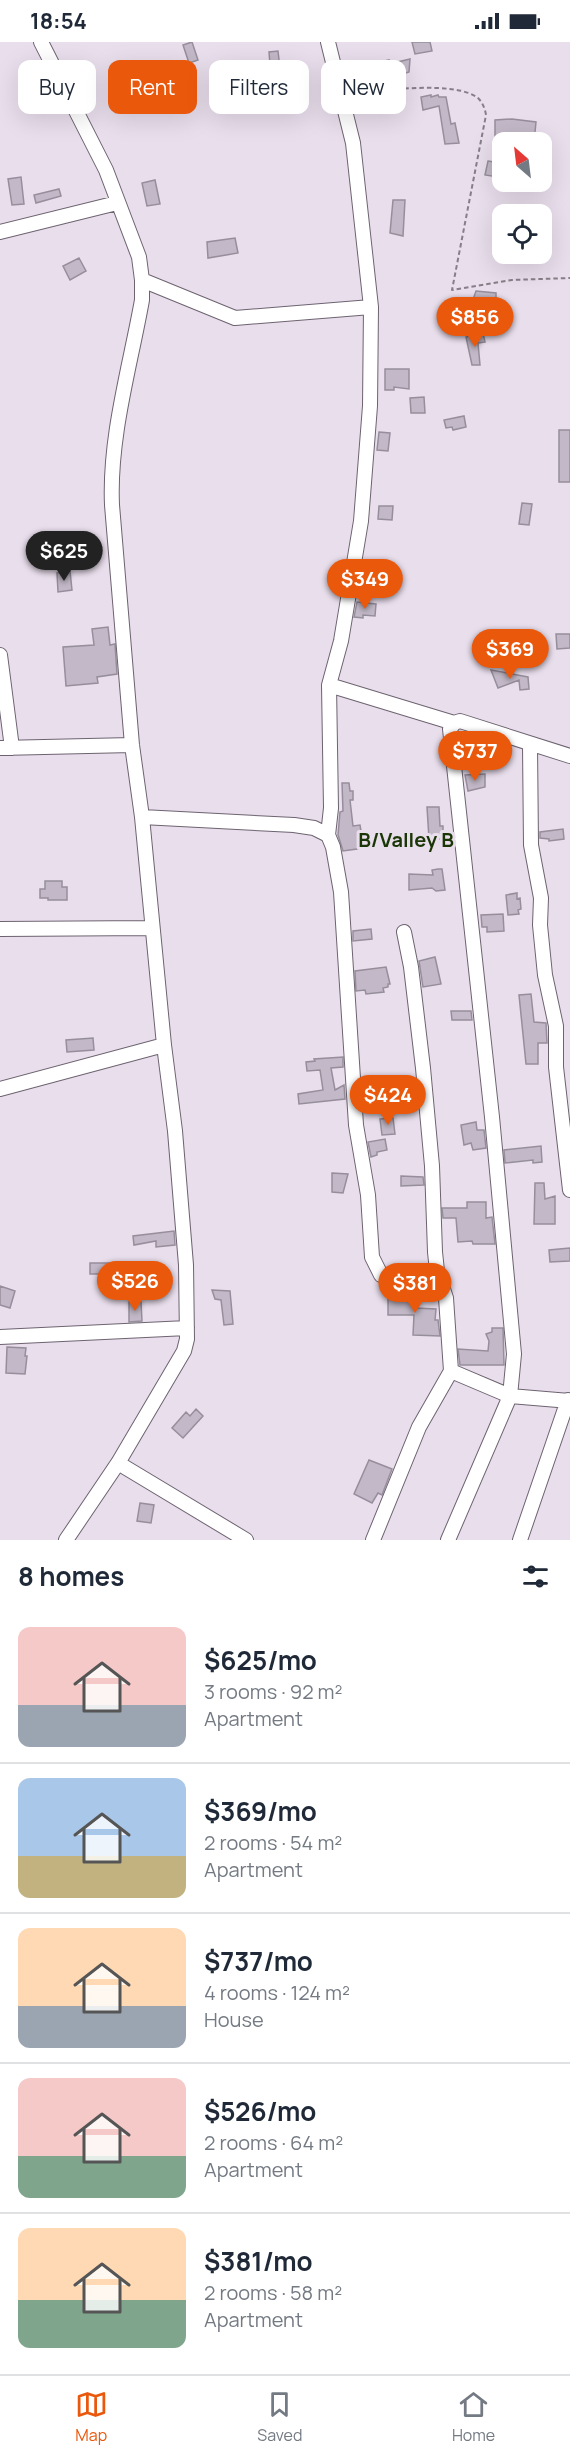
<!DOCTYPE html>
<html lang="en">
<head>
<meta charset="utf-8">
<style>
  body { margin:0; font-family:Manrope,sans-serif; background:#f2f2f3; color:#1f2937; height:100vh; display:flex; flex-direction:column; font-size:22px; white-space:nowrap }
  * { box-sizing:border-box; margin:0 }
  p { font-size:20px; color:#747a83 }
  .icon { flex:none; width:33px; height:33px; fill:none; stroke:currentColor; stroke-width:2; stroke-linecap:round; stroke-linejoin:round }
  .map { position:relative; height:1498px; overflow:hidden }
  .sheet { display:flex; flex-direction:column; background:#fff; flex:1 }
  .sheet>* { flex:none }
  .hud { position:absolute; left:18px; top:18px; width:534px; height:54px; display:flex; gap:12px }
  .needle { width:39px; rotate:332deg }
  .controls { position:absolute; left:492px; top:90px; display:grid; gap:12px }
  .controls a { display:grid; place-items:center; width:60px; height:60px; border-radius:12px; background:#fff; box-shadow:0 6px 24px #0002; font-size:30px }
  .price { position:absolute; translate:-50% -51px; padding:0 14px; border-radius:21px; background:#ea580c; color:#fff; font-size:20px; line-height:39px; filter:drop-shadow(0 2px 3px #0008) }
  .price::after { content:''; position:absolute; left:50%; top:36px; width:18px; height:14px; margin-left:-9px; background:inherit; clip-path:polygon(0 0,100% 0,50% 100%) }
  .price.active { background:#222; color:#fff }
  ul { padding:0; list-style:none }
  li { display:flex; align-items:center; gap:18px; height:150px; padding:0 18px }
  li+li { border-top:2px solid #e0e1e3 }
  li span { display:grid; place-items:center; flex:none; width:168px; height:120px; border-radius:12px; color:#555 }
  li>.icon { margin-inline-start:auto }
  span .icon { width:72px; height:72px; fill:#fffc; stroke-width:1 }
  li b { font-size:26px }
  h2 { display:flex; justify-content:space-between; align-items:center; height:72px; padding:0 18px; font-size:26px }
  .pill { padding:0 21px; border-radius:12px; background:#fff; box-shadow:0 6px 24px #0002; font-size:21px; line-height:54px }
  .pill.active { background:#ea580c; color:#fff }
  .status { display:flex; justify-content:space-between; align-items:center; height:42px; padding:0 30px; background:#fff; direction:ltr }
  .status svg { height:16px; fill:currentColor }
  .menu { display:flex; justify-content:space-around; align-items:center; height:84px; border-top:2px solid #e0e1e3; background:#fff; font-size:16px; color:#747a83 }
  .menu a { display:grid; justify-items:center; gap:3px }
  .menu .active { color:#ea580c }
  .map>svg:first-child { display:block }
  .building { fill:#c2b8c7; stroke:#978e9c; stroke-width:1.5 }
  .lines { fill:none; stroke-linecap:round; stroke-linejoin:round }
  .minor-casing { stroke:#6d6370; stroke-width:16 }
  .path { stroke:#867e88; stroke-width:2; stroke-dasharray:4.5 3; stroke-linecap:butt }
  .minor { stroke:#fff; stroke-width:14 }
  .labels { text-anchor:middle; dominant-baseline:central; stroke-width:6; stroke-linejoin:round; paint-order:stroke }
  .quarter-label { font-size:20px; font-weight:bold; fill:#1a3606; stroke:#e9deec }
</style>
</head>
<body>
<div class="status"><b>18:54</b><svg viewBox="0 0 49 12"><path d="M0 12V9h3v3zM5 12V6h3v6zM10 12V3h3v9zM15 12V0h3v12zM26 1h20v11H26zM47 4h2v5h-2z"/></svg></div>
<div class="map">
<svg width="570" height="1498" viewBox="0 0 570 1498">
  <rect width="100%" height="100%" fill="#e9deec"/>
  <!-- building -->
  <path class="building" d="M 192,0 L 198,18 L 189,21 L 183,3 Z
    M 412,0 L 430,0 L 432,9 L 415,12 Z
    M 278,9 L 281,35 L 271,36 L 269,10 Z
    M 410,17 L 409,30 L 382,39 L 379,20 L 389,18 L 389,22 Z
    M 147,40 L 154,67 L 139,71 L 132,44 Z
    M 431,53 L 431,55 L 438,53 L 439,55 L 446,55 L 451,82 L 455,81 L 459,101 L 445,102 L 439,64 L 423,68 L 421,55 Z
    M 512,77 L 536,80 L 534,100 L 520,99 L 521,93 L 495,94 L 495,78 Z
    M 488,119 L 501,121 L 498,135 L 485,133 Z
    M 21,135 L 24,162 L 12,163 L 8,137 Z
    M 155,138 L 160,162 L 147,164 L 142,141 Z
    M 59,147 L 61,154 L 36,161 L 34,153 Z
    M 393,158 L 405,158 L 403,194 L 390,191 Z
    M 235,196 L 238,211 L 208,216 L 207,200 Z
    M 79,216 L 86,229 L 70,238 L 63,224 Z
    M 476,249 L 496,251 L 496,290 L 487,290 L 487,275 L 469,269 Z
    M 483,291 L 485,300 L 478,301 L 480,323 L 472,323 L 466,295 Z
    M 385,327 L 409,327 L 409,347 L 394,345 L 394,348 L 385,348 Z
    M 424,355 L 425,371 L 411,371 L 410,356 Z
    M 464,374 L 466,385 L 453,388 L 452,385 L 446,386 L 444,378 Z
    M 559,388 L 570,388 L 570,440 L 559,440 Z
    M 379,390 L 390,391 L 388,409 L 377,408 Z
    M 522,461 L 532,462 L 529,483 L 519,482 Z
    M 379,464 L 393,464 L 392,478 L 378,477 Z
    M 70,529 L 72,548 L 58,550 L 57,531 Z
    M 357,560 L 376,562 L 375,574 L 363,573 L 363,576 L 354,575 Z
    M 108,585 L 110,603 L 115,602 L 117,632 L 97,635 L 98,641 L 66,644 L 63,605 L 94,603 L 92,587 Z
    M 556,592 L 570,592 L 570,606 L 557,607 Z
    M 491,628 L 528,635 L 529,647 L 520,648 L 519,638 L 498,646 Z
    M 485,696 L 497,700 L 497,715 L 484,713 Z
    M 485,732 L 485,745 L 468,749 L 465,733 Z
    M 342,741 L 349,741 L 350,749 L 353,749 L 353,758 L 350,758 L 353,784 L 360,783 L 364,806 L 343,809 L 338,793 L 340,770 L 343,769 Z
    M 427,765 L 439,765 L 440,784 L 443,784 L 443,797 L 429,797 Z
    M 563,787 L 564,797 L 549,799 L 549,797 L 540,796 L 540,790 Z
    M 438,827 L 442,827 L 445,848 L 436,849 L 432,846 L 409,848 L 409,832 L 433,833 L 432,828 Z
    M 45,839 L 62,839 L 62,845 L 67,845 L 67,858 L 48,858 L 48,856 L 40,856 L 40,847 L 45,847 Z
    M 517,851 L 517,857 L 520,856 L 521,867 L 518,868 L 519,872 L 508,873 L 506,853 Z
    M 503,872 L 504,889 L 487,890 L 487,885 L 482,885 L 481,873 Z
    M 371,887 L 372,897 L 353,899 L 353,889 Z
    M 435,915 L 441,942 L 423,945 L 419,919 Z
    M 386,925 L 390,942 L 388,942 L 388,945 L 383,946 L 384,950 L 366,952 L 365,948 L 356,949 L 355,929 Z
    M 531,952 L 534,980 L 546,981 L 547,1001 L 538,1001 L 538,1022 L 526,1022 L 519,953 Z
    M 451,969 L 471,969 L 472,978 L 452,978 Z
    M 93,996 L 94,1008 L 67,1010 L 66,998 Z
    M 343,1015 L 343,1025 L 331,1026 L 335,1048 L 344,1043 L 345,1057 L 299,1062 L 298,1052 L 323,1048 L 320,1028 L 307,1029 L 306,1020 L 315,1019 L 314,1017 Z
    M 393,1076 L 395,1092 L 382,1093 L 380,1077 Z
    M 476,1080 L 477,1088 L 484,1088 L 486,1106 L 473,1108 L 471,1101 L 464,1103 L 461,1083 Z
    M 385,1097 L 387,1108 L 377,1110 L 377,1113 L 371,1115 L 368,1100 Z
    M 541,1104 L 542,1120 L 533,1121 L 533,1118 L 505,1121 L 504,1108 Z
    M 332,1131 L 348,1132 L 343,1151 L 332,1150 Z
    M 401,1134 L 423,1135 L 424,1143 L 401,1144 Z
    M 535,1141 L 544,1141 L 545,1157 L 555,1154 L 555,1182 L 534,1182 Z
    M 467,1160 L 486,1160 L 486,1176 L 492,1175 L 495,1202 L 473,1202 L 472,1199 L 458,1200 L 456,1176 L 443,1176 L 442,1166 L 467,1166 Z
    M 174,1189 L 175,1203 L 156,1205 L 156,1199 L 134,1203 L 133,1194 Z
    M 570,1206 L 570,1219 L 550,1220 L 549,1208 Z
    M 90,1221 L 111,1221 L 112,1232 L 90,1232 Z
    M 0,1244 L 15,1249 L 10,1266 L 0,1263 Z
    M 212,1248 L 230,1249 L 233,1282 L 224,1283 L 221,1258 L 215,1257 Z
    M 406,1252 L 418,1253 L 417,1266 L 436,1267 L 435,1278 L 438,1278 L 440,1294 L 413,1293 L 414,1273 L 388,1273 L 388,1254 Z
    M 129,1260 L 141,1260 L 142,1279 L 129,1280 Z
    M 492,1286 L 503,1286 L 504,1323 L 460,1323 L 458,1307 L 488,1309 L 489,1299 L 486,1292 L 492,1290 Z
    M 7,1305 L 26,1306 L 25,1314 L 27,1314 L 25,1332 L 6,1331 Z
    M 196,1367 L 203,1374 L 183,1396 L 172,1386 L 186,1370 L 190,1374 Z
    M 369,1418 L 392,1427 L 382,1453 L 378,1451 L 372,1461 L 354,1452 Z
    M 140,1461 L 154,1463 L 151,1481 L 137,1479 Z"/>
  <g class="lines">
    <defs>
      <path id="minor" d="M 41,0 L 106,128 L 139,215 L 142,238 L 142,258 C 130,325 109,395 112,463 L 132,703 L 142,775 L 164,1003 L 175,1089 L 186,1223 L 187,1297 L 184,1309 L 118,1421 L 66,1498
        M 328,0 L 353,101 L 371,265 L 370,364 L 361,479 L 341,599 L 329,643 L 331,766 L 328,793
        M 0,190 L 117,161
        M 142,238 L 235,276 L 371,265
        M 0,613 L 12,706
        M 329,643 L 454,681
        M 530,703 L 531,803 L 541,856 L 540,883 L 545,933 L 556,984 L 556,1025 L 570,1148
        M 0,706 L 132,703
        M 142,775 L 294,783 L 314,786 L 328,793 L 333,805 L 341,850 L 356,1083 L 368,1153 L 372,1215 L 381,1233 L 391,1235 L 437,1229
        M 0,887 L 152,886
        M 404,890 L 411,925 L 423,1026 L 432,1124 L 435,1210 L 437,1229 L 446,1256 L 451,1329 L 510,1354 L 570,1359
        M 0,1047 L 164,1003
        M 0,1295 L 187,1286
        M 118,1421 L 246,1498
        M 373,1498 L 419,1385 L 451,1329
        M 448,1498 L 510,1354 L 514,1312 L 492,1075 L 450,687 L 454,681 L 460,679 L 570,714
        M 520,1498 L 568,1358"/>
    </defs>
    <!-- minor casing -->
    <use href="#minor" class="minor-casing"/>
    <!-- path -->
    <path class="path" d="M 352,51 C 382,49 455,38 478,56 C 483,61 485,67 486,73 L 452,248 L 512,238 L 570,236"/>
    <!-- minor -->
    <use href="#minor" class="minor"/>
  </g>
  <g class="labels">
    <!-- quarter labels -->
    <g class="quarter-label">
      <text x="406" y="797">B/Valley B</text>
    </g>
  </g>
</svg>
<div class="controls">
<a><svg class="needle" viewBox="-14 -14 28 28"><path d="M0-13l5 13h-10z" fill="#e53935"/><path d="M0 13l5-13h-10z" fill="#747a83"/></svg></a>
<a><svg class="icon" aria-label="locate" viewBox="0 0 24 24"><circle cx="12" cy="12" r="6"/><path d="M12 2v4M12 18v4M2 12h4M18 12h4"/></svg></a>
</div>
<b class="price" style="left:475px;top:306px">$856</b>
<b class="price active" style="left:64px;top:540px">$625</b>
<b class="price" style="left:365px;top:568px">$349</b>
<b class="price" style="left:510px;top:638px">$369</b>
<b class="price" style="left:475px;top:740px">$737</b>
<b class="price" style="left:388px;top:1084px">$424</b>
<b class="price" style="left:135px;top:1270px">$526</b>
<b class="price" style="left:415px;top:1272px">$381</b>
<div class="hud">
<a class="pill">Buy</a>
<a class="pill active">Rent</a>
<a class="pill">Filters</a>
<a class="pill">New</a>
</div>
</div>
<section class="sheet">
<h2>8 homes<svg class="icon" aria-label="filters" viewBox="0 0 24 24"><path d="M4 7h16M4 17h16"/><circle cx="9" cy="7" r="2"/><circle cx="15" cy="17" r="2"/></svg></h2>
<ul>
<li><span style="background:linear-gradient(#f6c9c9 65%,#9aa5b1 0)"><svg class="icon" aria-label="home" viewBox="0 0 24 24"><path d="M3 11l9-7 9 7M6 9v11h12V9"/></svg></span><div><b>$625/mo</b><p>3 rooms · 92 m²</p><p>Apartment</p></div></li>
<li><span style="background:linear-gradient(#a9c7e8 65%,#c2b280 0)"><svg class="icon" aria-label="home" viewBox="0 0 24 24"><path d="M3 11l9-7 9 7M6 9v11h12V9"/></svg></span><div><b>$369/mo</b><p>2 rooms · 54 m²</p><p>Apartment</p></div></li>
<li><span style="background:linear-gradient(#ffd9b3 65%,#9aa5b1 0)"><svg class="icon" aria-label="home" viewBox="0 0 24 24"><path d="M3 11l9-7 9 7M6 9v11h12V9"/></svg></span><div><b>$737/mo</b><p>4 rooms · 124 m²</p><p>House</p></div></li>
<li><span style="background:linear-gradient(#f6c9c9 65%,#7fa58c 0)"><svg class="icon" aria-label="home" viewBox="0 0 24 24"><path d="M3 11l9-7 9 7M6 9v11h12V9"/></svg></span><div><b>$526/mo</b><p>2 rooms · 64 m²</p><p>Apartment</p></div></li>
<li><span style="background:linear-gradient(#ffd9b3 60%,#7fa58c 0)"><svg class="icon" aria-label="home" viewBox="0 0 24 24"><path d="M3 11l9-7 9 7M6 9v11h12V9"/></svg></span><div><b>$381/mo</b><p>2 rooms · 58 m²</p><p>Apartment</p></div></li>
</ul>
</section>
<nav class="menu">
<a class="active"><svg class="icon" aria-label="map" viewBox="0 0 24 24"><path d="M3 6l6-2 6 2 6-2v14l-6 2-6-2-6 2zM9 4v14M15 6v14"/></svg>Map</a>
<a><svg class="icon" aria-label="saved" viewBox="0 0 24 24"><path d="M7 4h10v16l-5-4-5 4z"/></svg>Saved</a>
<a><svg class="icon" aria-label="home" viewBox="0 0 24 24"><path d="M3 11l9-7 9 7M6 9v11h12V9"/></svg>Home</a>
</nav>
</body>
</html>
